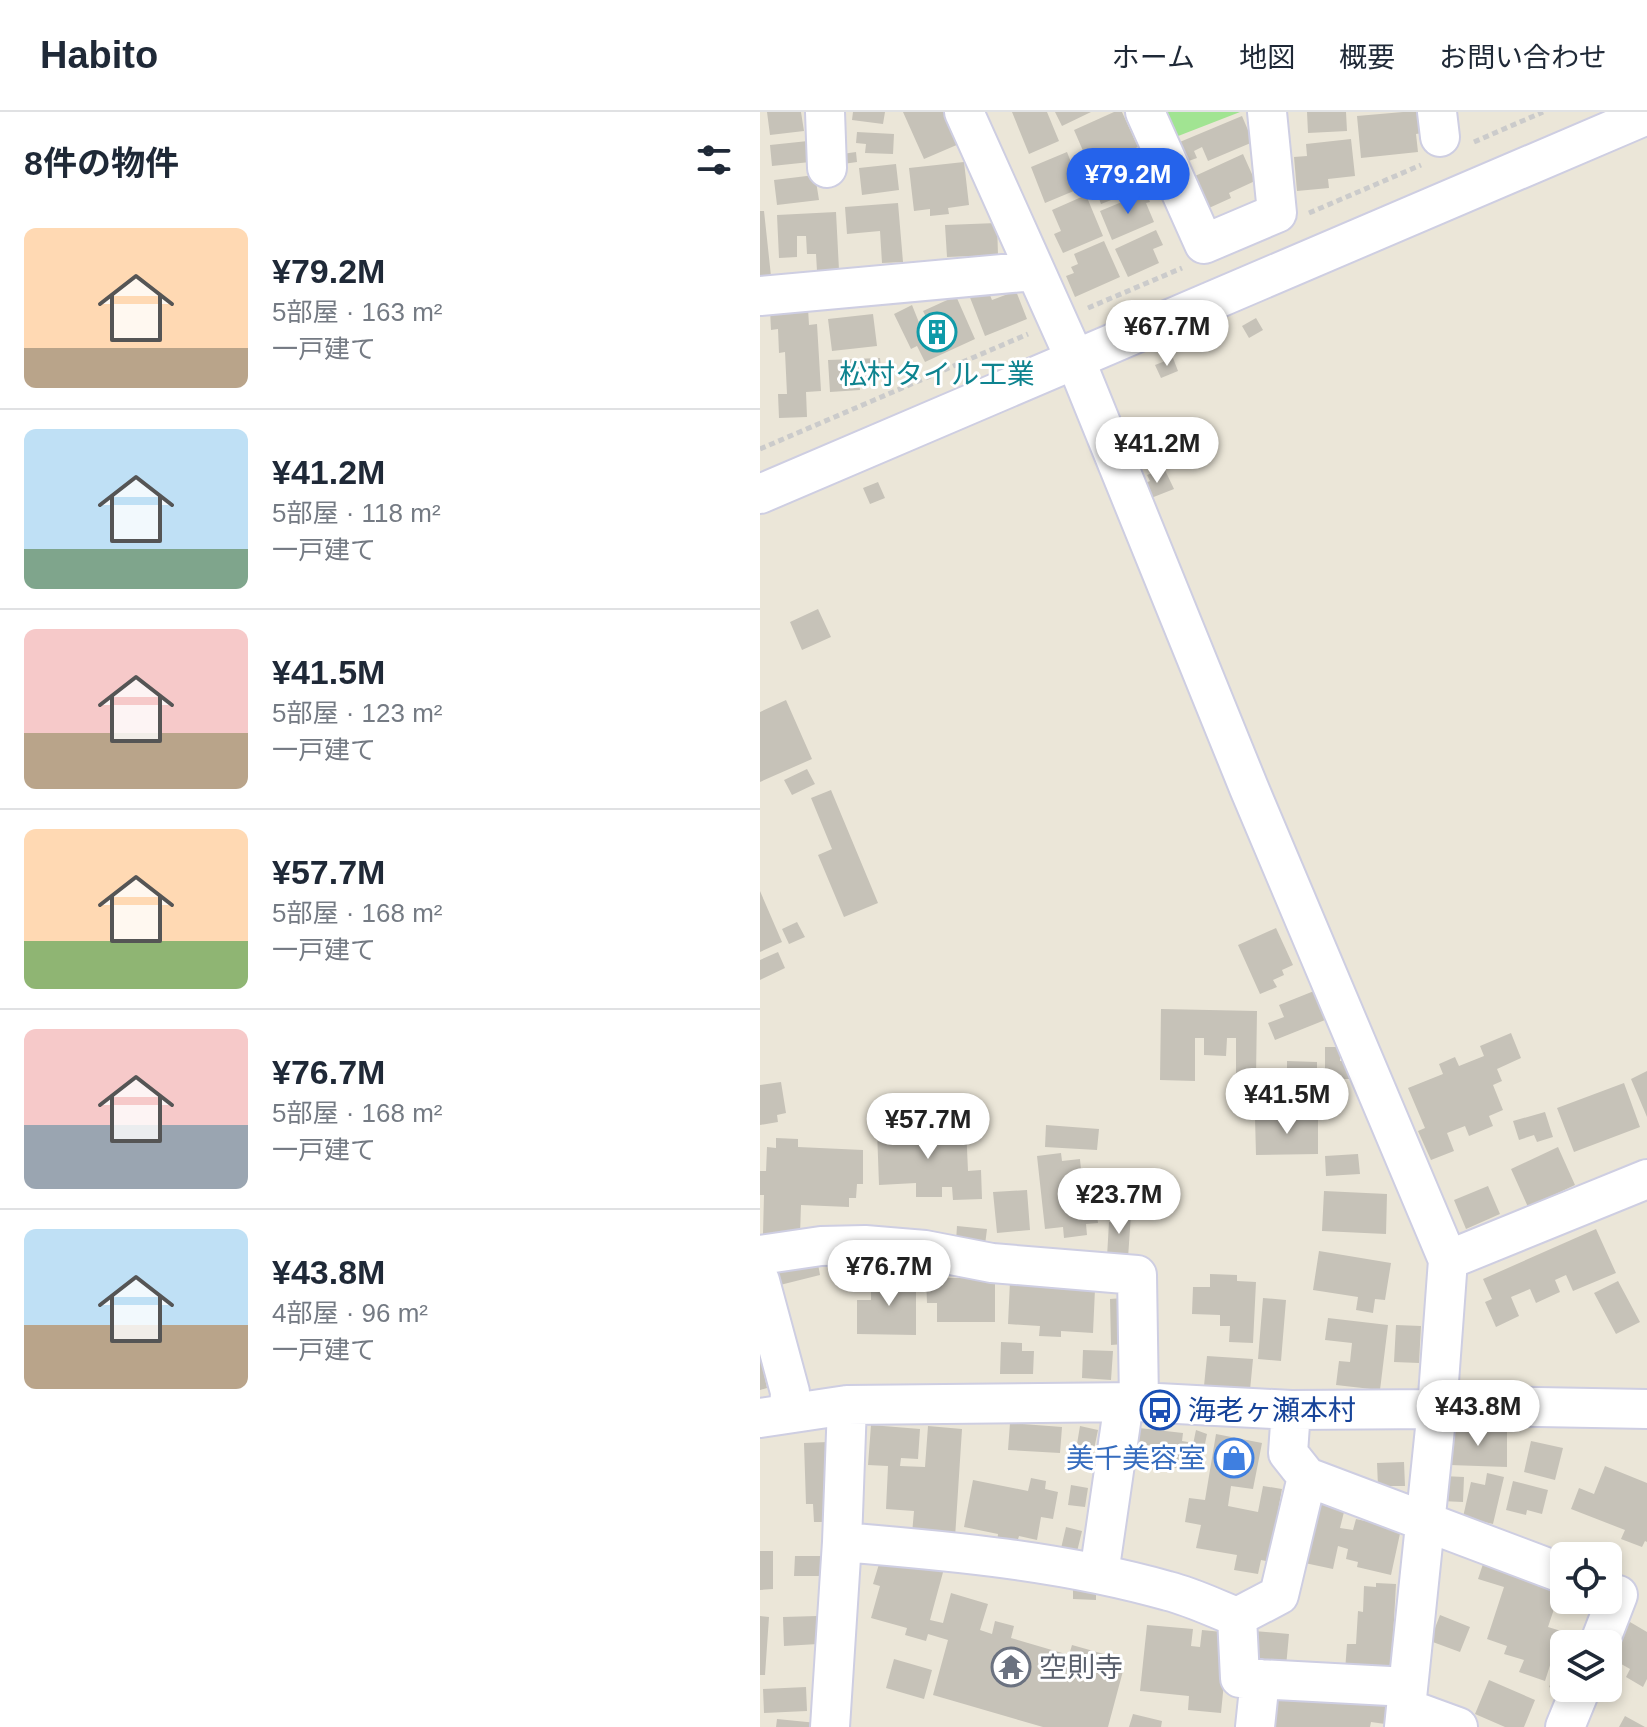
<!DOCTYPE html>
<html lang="ja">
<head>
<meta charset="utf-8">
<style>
  body { margin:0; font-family:Helvetica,"Noto Sans JP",sans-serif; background:#f6f6f7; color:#1f2937; height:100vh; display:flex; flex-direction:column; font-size:30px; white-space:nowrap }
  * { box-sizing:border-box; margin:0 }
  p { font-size:26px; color:#747a83 }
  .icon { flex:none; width:44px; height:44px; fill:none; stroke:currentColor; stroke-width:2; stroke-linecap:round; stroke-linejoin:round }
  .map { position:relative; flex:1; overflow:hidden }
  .panel { display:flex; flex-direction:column; background:#fff; width:760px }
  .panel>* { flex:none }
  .tools { position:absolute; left:790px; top:1430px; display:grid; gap:16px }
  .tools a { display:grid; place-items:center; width:72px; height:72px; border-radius:12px; background:#fff; box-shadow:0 4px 12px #0003; font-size:40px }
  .price { position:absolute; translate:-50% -68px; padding:0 18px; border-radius:28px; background:#fff; color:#222; font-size:26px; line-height:52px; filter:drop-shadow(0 2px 4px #0008) }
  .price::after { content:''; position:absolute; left:50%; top:48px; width:24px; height:18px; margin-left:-12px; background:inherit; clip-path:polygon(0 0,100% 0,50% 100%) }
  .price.active { background:#2563eb; color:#fff }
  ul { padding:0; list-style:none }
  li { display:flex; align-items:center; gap:24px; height:200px; padding:0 24px }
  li+li { border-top:2px solid #e0e1e3 }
  li span { display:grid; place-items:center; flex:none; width:224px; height:160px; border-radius:12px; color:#555 }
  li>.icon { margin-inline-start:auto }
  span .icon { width:96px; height:96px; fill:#fffc; stroke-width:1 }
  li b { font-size:34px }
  h2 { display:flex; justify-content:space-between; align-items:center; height:96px; padding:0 24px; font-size:34px }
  header { display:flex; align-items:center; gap:48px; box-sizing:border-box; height:112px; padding:0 40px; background:#fff; border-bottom:2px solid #e0e1e3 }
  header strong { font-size:38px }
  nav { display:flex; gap:44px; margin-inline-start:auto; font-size:28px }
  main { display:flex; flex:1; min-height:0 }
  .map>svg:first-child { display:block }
  .green { fill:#a1e492 }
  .building { fill:#c6c2b8 }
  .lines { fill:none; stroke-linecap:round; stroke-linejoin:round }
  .minor-casing { stroke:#cecee2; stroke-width:42 }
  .path { stroke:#cbcbcb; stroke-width:5; stroke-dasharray:6 4; stroke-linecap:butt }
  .minor { stroke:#fff; stroke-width:38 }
  .labels { text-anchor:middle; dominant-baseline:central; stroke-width:6; stroke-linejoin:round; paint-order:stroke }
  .culture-label { font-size:28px; fill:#0d838f; stroke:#fff }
  .transit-label { font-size:28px; fill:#164399; stroke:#fff; text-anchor:start }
  .shop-label { font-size:28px; fill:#366cbe; stroke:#fff; text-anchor:end }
  .worship-label { font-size:28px; fill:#5b616d; stroke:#fff; text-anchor:start }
</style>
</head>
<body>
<header>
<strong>Habito</strong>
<nav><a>ホーム</a><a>地図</a><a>概要</a><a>お問い合わせ</a></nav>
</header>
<main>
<section class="panel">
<h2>8件の物件<svg class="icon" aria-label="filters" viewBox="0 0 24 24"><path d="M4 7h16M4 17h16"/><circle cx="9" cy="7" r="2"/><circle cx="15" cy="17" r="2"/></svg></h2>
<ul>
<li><span style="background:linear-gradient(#ffd9b3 75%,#b9a48a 0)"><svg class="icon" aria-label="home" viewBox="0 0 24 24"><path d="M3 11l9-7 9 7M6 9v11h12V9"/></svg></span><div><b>¥79.2M</b><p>5部屋 · 163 m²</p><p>一戸建て</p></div></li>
<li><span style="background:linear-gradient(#bfe0f5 75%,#7fa58c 0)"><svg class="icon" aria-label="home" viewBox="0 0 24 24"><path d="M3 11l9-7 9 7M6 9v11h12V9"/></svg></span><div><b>¥41.2M</b><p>5部屋 · 118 m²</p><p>一戸建て</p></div></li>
<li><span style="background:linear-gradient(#f6c9c9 65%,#b9a48a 0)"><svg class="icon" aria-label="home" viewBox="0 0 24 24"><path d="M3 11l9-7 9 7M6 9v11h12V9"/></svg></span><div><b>¥41.5M</b><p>5部屋 · 123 m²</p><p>一戸建て</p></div></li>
<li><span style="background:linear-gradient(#ffd9b3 70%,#8fb573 0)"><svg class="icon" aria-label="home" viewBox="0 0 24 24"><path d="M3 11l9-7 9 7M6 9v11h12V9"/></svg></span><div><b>¥57.7M</b><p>5部屋 · 168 m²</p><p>一戸建て</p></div></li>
<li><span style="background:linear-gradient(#f6c9c9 60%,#9aa5b1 0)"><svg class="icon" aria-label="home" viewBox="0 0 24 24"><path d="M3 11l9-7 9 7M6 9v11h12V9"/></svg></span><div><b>¥76.7M</b><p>5部屋 · 168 m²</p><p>一戸建て</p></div></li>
<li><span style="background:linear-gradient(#bfe0f5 60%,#b9a48a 0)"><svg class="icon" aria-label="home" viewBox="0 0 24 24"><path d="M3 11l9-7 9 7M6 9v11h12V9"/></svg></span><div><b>¥43.8M</b><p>4部屋 · 96 m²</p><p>一戸建て</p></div></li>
</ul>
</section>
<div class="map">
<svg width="887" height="1615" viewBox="0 0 887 1615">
  <rect width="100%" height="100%" fill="#ebe6d8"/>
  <!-- green -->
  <path class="green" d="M 405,0 L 480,0 L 413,26 Z"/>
  <!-- building -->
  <path class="building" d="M 7,0 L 41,0 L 44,19 L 10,23 Z
    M 93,0 L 125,0 L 123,12 L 92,8 Z
    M 143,0 L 184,0 L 199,32 L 164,47 Z
    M 252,0 L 287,0 L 299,29 L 269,42 Z
    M 295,0 L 331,0 L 302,14 Z
    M 354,0 L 362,0 L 378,35 L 360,43 L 364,50 L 348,58 L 343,48 L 330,55 L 314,18 Z
    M 547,0 L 586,0 L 587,19 L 548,21 Z
    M 643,0 L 659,0 L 662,21 L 656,22 L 658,40 L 601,46 L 597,4 Z
    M 482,4 L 493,30 L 448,49 L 442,35 L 434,39 L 437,46 L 423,51 L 415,32 Z
    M 97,20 L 134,22 L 133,42 L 105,41 L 106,32 L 96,31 Z
    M 591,27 L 595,64 L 568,67 L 569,76 L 537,79 L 534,45 L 547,44 L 546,32 Z
    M 48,29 L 50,50 L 12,54 L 10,33 Z
    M 96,40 L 97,50 L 83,52 L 82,42 Z
    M 307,40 L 321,76 L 285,91 L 271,55 Z
    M 483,42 L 495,69 L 469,81 L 471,86 L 449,96 L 435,64 Z
    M 204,50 L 209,93 L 188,96 L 189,102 L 170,104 L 170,97 L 154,99 L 149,56 Z
    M 136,52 L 139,78 L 102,83 L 99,56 Z
    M 355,61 L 364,83 L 341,92 L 333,70 Z
    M 55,63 L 59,88 L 17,93 L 14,68 Z
    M 386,80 L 390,90 L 386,91 L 394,110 L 352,128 L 340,99 Z
    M 326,83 L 343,124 L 303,141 L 294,122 L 301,119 L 292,98 Z
    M 138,91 L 143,150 L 122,151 L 120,119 L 87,122 L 85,95 Z
    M 0,99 L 4,99 L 11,164 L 0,165 Z
    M 76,100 L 79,158 L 57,159 L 56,142 L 47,142 L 46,124 L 37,124 L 37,145 L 19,146 L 17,103 Z
    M 237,111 L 238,143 L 187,145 L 185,113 Z
    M 396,118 L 403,133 L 393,137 L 399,151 L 368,165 L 355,137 Z
    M 344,129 L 360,165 L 315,185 L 306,164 L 314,161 L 311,155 L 318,152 L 314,142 Z
    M 227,176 L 232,188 L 256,179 L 267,207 L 225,224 L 209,183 Z
    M 196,184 L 215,227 L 165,250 L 157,234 L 151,237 L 134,202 L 152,193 L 160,213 L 168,209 L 163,199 Z
    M 48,196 L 49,213 L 57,212 L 61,279 L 46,280 L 47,305 L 19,306 L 18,282 L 27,282 L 25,240 L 19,241 L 18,217 L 11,218 L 10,198 Z
    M 113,202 L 117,234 L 72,239 L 68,207 Z
    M 496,206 L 503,218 L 489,226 L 482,214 Z
    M 120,246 L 121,257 L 108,258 L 108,267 L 99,267 L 100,278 L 70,280 L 68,248 Z
    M 413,246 L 418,259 L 401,266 L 395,253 Z
    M 404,356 L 414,377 L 386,388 L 380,373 L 390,369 L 387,363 Z
    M 118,370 L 125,386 L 110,392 L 103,376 Z
    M 58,497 L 71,525 L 42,538 L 30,510 Z
    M 26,588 L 52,647 L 0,670 L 0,600 Z
    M 47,657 L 55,672 L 32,683 L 24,668 Z
    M 71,678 L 118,791 L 84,805 L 58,743 L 72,737 L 51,686 Z
    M 0,779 L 22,830 L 0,840 Z
    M 37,810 L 45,825 L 29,832 L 22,817 Z
    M 516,816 L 533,853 L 522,858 L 524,863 L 513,868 L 517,875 L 500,882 L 478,833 Z
    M 18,840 L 25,856 L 0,868 L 0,848 Z
    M 554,879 L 565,908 L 515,928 L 508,911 L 524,905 L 519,893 Z
    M 401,897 L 497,899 L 496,964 L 476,964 L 476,926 L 467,926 L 466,944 L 444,943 L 444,926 L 435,926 L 435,969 L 400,968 Z
    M 751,921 L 761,946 L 737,957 L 742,969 L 733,973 L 743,998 L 729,1004 L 733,1014 L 709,1024 L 705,1014 L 687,1021 L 694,1039 L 671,1048 L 658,1019 L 665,1016 L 648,976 L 683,962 L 679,952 L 695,945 L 699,954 L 724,944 L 720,934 Z
    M 565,935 L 580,935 L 580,949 L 593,949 L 592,967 L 565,967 Z
    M 527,949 L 557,950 L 557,996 L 527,995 Z
    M 887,959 L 887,1005 L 871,967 Z
    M 21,970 L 26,1001 L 17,1003 L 18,1010 L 0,1013 L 0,973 Z
    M 864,971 L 880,1015 L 814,1040 L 797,996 Z
    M 785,1000 L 793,1025 L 777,1030 L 774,1023 L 759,1028 L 753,1009 Z
    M 495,1006 L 558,1006 L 558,1042 L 496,1043 Z
    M 286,1013 L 339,1017 L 337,1038 L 285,1035 Z
    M 206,1014 L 208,1059 L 221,1058 L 222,1087 L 193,1088 L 192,1075 L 182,1075 L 182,1085 L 156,1085 L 156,1071 L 119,1073 L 117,1018 Z
    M 16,1026 L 38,1027 L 38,1035 L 103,1038 L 103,1072 L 97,1072 L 96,1086 L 89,1086 L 89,1095 L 41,1093 L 40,1123 L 3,1122 L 4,1083 L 0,1083 L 0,1059 L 6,1059 L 7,1035 L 16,1036 Z
    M 798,1035 L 815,1073 L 768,1095 L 751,1057 Z
    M 301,1041 L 302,1049 L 320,1047 L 321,1058 L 331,1057 L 338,1111 L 326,1112 L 327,1123 L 304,1126 L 303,1115 L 285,1117 L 277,1044 Z
    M 598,1042 L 600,1062 L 566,1064 L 565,1044 Z
    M 728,1074 L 740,1102 L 706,1117 L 694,1088 Z
    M 267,1078 L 270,1118 L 237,1121 L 233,1080 Z
    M 564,1079 L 627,1082 L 626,1122 L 562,1119 Z
    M 355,1101 L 371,1102 L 368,1146 L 347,1145 L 349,1110 L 355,1111 Z
    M 197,1114 L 227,1117 L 225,1133 L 196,1129 Z
    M 836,1117 L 856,1161 L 813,1179 L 806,1163 L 795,1168 L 800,1180 L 776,1191 L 770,1177 L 751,1185 L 759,1204 L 736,1215 L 725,1190 L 732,1187 L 723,1167 Z
    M 559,1139 L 631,1151 L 625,1188 L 615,1187 L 613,1201 L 596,1198 L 598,1185 L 553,1178 Z
    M 57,1146 L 60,1163 L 20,1173 L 16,1156 Z
    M 450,1162 L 477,1163 L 477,1169 L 496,1170 L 493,1231 L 469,1230 L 470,1214 L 460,1214 L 460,1203 L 432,1202 L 433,1175 L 450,1175 Z
    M 111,1166 L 156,1167 L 156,1223 L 97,1222 L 97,1188 L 111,1188 Z
    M 166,1166 L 235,1166 L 235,1210 L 177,1210 L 177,1191 L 167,1191 Z
    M 250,1169 L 335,1177 L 333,1221 L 301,1219 L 301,1225 L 279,1224 L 280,1214 L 248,1212 Z
    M 858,1169 L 880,1210 L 856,1222 L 834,1181 Z
    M 363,1186 L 364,1232 L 351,1233 L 350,1187 Z
    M 503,1186 L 526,1188 L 521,1249 L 498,1247 Z
    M 568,1206 L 628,1213 L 620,1278 L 576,1273 L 579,1249 L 590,1250 L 592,1231 L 565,1228 Z
    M 636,1213 L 661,1214 L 659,1251 L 634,1250 Z
    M 241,1230 L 262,1231 L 262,1239 L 274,1239 L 273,1262 L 240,1262 Z
    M 323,1238 L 353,1239 L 351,1268 L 322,1266 Z
    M 447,1244 L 493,1247 L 490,1278 L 444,1274 Z
    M 1,1248 L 7,1276 L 0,1278 L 0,1249 Z
    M 250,1311 L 302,1315 L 300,1341 L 248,1338 Z
    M 111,1313 L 160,1317 L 158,1347 L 141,1346 L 140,1354 L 165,1355 L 168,1314 L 202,1317 L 195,1426 L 152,1422 L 154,1399 L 126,1397 L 128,1354 L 108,1353 Z
    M 320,1314 L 338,1318 L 333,1342 L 316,1338 Z
    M 379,1316 L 423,1321 L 422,1329 L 428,1330 L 426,1357 L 375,1351 Z
    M 689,1317 L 747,1319 L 747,1355 L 690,1353 Z
    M 436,1318 L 447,1322 L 442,1346 L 431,1342 Z
    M 456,1322 L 502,1331 L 493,1377 L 471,1374 L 468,1394 L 498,1400 L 503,1374 L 522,1377 L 517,1404 L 523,1405 L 515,1451 L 501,1448 L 498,1462 L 474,1458 L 477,1443 L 436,1436 L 441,1413 L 425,1410 L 429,1386 L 445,1388 Z
    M 771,1329 L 803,1336 L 795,1368 L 764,1360 Z
    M 68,1330 L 71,1410 L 54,1410 L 53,1392 L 46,1392 L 44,1331 Z
    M 644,1350 L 645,1374 L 618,1374 L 617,1351 Z
    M 845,1354 L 887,1371 L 887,1430 L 885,1429 L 882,1435 L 861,1427 L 865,1418 L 811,1397 L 819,1376 L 834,1382 Z
    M 727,1361 L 744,1365 L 733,1412 L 703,1405 L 711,1370 L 725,1373 Z
    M 683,1364 L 704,1365 L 703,1390 L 681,1389 Z
    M 271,1366 L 286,1369 L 285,1377 L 298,1380 L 293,1407 L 281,1405 L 277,1428 L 259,1424 L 256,1434 L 237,1431 L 238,1422 L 204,1415 L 213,1368 L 268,1379 Z
    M 753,1369 L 788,1378 L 782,1402 L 767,1398 L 766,1403 L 746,1398 Z
    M 311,1373 L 328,1376 L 325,1395 L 308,1393 Z
    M 553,1388 L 585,1396 L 580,1416 L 593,1418 L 596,1407 L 641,1417 L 631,1463 L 597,1455 L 598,1450 L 586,1447 L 588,1437 L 578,1434 L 573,1457 L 540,1450 Z
    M 306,1415 L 322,1419 L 315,1448 L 299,1445 Z
    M 0,1439 L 13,1439 L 13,1477 L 0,1478 Z
    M 122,1442 L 185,1453 L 170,1508 L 183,1511 L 191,1481 L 228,1492 L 220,1518 L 232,1522 L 235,1509 L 254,1514 L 251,1526 L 309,1543 L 312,1533 L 351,1544 L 348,1554 L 363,1559 L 348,1615 L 283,1615 L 173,1583 L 188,1528 L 168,1522 L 166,1529 L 145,1523 L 147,1516 L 111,1506 L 120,1474 L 113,1472 Z
    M 35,1444 L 62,1444 L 62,1464 L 34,1464 Z
    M 724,1449 L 804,1475 L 804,1488 L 807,1488 L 804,1497 L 795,1494 L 788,1515 L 801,1519 L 785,1569 L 759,1560 L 764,1548 L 744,1542 L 747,1534 L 727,1527 L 744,1475 L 718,1467 Z
    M 616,1471 L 636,1472 L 631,1562 L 585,1559 L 587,1532 L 596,1532 L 598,1499 L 603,1500 L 604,1474 L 616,1475 Z
    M 313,1474 L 336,1476 L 336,1488 L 313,1487 Z
    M 680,1503 L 710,1515 L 700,1540 L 670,1529 Z
    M 0,1504 L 9,1505 L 5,1563 L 0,1563 Z
    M 57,1504 L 58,1532 L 24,1534 L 23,1505 Z
    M 870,1510 L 887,1520 L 887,1567 L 883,1575 L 866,1565 L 870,1557 L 849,1545 Z
    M 387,1513 L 433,1517 L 431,1534 L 440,1535 L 442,1518 L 462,1520 L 467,1540 L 461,1601 L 428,1598 L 429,1584 L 380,1579 Z
    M 494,1519 L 529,1522 L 526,1555 L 491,1552 Z
    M 804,1543 L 804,1582 L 789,1575 Z
    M 134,1547 L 172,1558 L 164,1587 L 126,1576 Z
    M 729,1568 L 775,1588 L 764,1615 L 745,1615 L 715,1602 Z
    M 46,1575 L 47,1599 L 4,1601 L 3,1577 Z
    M 514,1582 L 627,1589 L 625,1612 L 611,1610 L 610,1615 L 511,1615 Z
    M 373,1602 L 402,1609 L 401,1615 L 369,1615 Z
    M 865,1604 L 885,1615 L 859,1615 Z
    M 17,1607 L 57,1611 L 56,1615 L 16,1615 Z"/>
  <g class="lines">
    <defs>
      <path id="minor" d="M 65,0 L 67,56
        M 204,0 L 315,247 L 489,676 L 688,1148 L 677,1297 L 644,1615
        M 385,0 L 444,132 L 517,101 L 507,0
        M 677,0 L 680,25
        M 0,184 L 275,159
        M 0,382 L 887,3
        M 0,1143 L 61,1134 L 105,1133 L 165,1138 L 232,1151 L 377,1163 L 379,1290
        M 688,1148 L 887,1067
        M 0,1169 L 30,1280 L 29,1301
        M 531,1298 L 528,1341 L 547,1365 L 804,1462
        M 0,1306 L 87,1293 L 379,1290 L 531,1298 L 677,1297 L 721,1294 L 887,1297
        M 82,1430 C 191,1439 302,1449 408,1479 C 432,1485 454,1496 477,1505 L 519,1483 L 547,1365
        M 339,1462 L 364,1290
        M 477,1505 L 480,1566 L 648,1575
        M 839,1532 L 858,1483
        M 646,1596 L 698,1615
        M 70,1615 L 82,1430 L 87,1293
        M 495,1615 L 500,1567
        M 805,1615 L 821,1576"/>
    </defs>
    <!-- minor casing -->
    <use href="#minor" class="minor-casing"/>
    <!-- path -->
    <path class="path" d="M 714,30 L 783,0
      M 549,101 L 661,53
      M 328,196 L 422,156
      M 0,337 L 268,222"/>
    <!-- minor -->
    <use href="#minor" class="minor"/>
  </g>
  <!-- icons -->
  <defs>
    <symbol id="building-ring" viewBox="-11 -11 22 22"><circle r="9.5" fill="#fff" stroke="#0f9aa8" stroke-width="1.5"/><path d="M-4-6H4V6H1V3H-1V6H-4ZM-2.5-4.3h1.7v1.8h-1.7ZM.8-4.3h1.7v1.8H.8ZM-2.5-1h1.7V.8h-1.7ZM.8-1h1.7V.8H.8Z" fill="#0f9aa8"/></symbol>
    <symbol id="bus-ring" viewBox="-11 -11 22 22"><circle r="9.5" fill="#fff" stroke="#1a4fb4" stroke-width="1.5"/><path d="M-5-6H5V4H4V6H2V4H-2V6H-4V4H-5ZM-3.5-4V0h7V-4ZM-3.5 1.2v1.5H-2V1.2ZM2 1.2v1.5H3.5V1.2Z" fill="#1a4fb4"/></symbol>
    <symbol id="shop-ring" viewBox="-11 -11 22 22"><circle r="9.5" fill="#fff" stroke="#3f7fe0" stroke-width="1.5"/><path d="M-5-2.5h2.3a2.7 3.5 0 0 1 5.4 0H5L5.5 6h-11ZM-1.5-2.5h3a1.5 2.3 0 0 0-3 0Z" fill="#3f7fe0"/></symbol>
    <symbol id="temple-ring" viewBox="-11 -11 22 22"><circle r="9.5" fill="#fff" stroke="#6b7280" stroke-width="1.5"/><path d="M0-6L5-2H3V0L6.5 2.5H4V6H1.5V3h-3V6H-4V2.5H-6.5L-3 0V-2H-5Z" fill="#6b7280"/></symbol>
  </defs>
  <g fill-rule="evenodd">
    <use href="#building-ring" x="155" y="198" width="44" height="44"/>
    <use href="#bus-ring" x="378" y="1276" width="44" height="44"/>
    <use href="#shop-ring" x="452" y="1324" width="44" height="44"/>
    <use href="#temple-ring" x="229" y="1533" width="44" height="44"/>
  </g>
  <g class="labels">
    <!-- culture labels -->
    <g class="culture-label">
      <text x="177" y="262">松村タイル工業</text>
    </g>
    <!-- transit labels -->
    <g class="transit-label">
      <text x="428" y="1298">海老ヶ瀬本村</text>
    </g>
    <!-- shop labels -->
    <g class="shop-label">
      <text x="446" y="1346">美千美容室</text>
    </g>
    <!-- worship labels -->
    <g class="worship-label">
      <text x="279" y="1555">空則寺</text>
    </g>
  </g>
</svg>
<div class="tools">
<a><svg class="icon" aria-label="locate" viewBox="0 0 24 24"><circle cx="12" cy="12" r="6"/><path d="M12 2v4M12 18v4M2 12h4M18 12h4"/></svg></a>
<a><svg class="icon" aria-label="layers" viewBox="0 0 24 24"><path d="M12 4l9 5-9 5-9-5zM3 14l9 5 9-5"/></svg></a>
</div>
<b class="price active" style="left:368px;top:104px">¥79.2M</b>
<b class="price" style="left:407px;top:256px">¥67.7M</b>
<b class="price" style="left:397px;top:373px">¥41.2M</b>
<b class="price" style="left:527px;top:1024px">¥41.5M</b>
<b class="price" style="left:168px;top:1049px">¥57.7M</b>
<b class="price" style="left:359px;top:1124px">¥23.7M</b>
<b class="price" style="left:129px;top:1196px">¥76.7M</b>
<b class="price" style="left:718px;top:1336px">¥43.8M</b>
</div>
</main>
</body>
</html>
